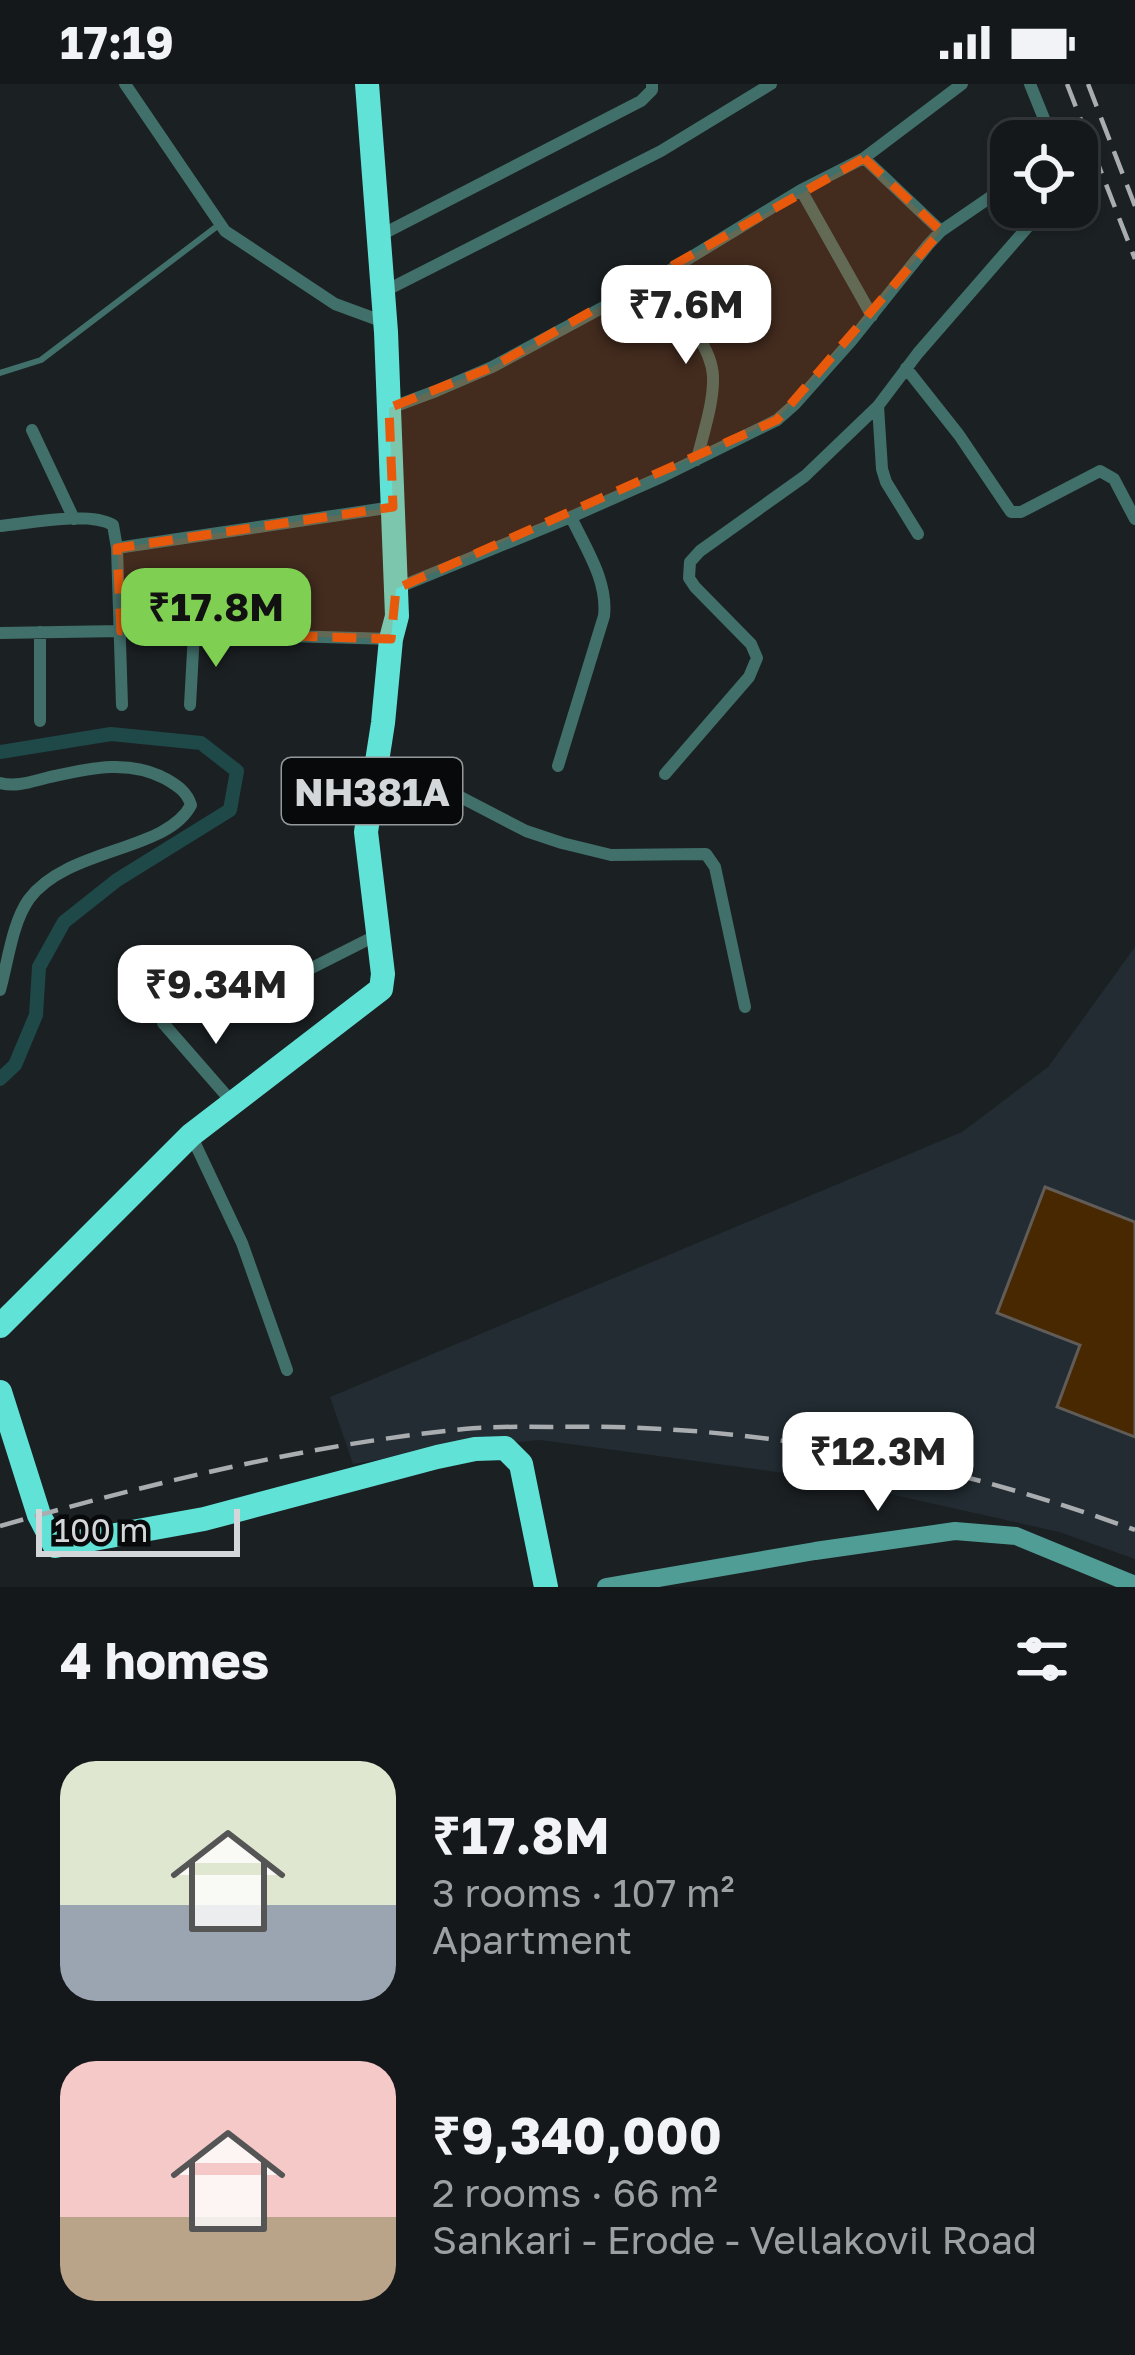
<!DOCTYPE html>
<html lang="en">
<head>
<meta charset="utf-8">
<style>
  body { margin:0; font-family:"Golos Text",sans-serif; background:#1d2123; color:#f1f3f6; height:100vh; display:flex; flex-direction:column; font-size:45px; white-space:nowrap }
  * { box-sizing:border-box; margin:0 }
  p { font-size:39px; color:#9da0a2 }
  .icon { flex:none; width:66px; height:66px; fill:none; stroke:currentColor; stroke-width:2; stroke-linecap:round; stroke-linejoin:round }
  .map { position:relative; height:1503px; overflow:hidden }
  .drawer { display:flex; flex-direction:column; background:#14181a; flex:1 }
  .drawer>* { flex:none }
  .buttons { position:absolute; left:990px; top:36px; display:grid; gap:24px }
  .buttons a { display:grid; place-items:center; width:108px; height:108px; border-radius:24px; background:#14181a; box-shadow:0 3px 9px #0004,0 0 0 3px #333739; font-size:60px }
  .scale { position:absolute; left:36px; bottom:30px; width:204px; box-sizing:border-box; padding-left:12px; border:6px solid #d4d7da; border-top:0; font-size:33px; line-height:42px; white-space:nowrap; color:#d4d7da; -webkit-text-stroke:9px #07090b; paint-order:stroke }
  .price { position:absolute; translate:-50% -102px; padding:0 27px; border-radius:24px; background:#fff; color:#222; font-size:39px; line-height:78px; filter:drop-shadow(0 3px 6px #0008) }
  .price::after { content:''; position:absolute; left:50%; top:72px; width:36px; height:27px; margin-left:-18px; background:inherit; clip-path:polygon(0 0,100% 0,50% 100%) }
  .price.selected { background:#7fd052; color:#111 }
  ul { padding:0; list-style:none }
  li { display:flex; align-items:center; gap:36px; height:300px; padding:0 60px }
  li span { display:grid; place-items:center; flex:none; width:336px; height:240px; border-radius:36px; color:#555 }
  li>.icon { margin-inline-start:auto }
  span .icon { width:144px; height:144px; fill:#fffc; stroke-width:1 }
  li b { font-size:51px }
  h2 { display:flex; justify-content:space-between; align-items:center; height:144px; padding:0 60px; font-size:51px }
  .status { display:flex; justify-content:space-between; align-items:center; height:84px; padding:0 60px; background:#14181a; direction:ltr }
  .status svg { height:33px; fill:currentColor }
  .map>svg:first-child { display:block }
  .built { fill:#222c32 }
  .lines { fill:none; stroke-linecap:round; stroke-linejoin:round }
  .canal { stroke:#1f4848; stroke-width:14 }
  .building { fill:#472800; stroke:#615c57; stroke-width:3 }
  .lane { stroke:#416f6a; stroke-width:6 }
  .street { stroke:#416f6a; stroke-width:12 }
  .secondary { stroke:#509d96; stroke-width:18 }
  .highway { stroke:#61e2d6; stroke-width:24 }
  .rail { stroke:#aaadb0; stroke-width:4.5; stroke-dasharray:24 12; stroke-linecap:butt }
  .marked { fill:#e8590c; fill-opacity:0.2; stroke:#e8590c; stroke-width:9; stroke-dasharray:24 15; stroke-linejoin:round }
  .labels { text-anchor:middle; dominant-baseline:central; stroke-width:9; stroke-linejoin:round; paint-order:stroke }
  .shield { fill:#07090b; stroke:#96999c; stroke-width:3 }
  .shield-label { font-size:39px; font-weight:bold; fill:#d4d7da }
</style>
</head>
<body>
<div class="status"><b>17:19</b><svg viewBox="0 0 49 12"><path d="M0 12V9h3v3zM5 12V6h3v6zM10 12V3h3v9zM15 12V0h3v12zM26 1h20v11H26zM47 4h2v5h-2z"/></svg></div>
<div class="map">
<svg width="1135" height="1503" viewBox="0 0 1135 1503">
  <rect width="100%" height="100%" fill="#1b2023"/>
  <!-- built -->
  <path class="built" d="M 1135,863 L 1135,1475 L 1059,1448 L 814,1393 L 540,1356 L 437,1366 L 353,1380 L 330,1313 L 962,1048 L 1048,983 Z"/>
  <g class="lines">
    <!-- canal -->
    <path class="canal" d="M 0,668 L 111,650 L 201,659 L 237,687 L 230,726 L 117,796 L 64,838 L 39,883 L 36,931 L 15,981 L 0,995"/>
  </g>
  <!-- building -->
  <path class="building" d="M 1045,1103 L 1135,1138 L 1135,1353 L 1057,1323 L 1080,1261 L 997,1229 Z"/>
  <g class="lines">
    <!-- lane -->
    <path class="lane" d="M 0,289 L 41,276 L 220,140"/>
    <!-- street -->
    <path class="street" d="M 125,0 L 225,147 L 335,220 L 384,238
      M 1030,0 L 1053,57
      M 864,74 L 941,147
      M 801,106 L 872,232
      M 379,152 L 641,17 L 652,6 L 652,0
      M 652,197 C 673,223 711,256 713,292 C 714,319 703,349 697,376
      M 383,208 L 661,67 L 771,0
      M 906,284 L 959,351 L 1011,428 L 1021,428 L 1100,387 L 1114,395 L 1135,435
      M 878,322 L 882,385 L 886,398 L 918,450
      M 390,324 L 436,307 L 492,283 L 652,197 L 801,106 L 864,74 L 962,0
      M 32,346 L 74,435
      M 0,442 C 30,439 88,427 113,441 L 117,464 L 122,621
      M 117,464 L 393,423
      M 397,504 L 571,433 L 659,394 L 777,336 L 795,320 L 852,256 L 928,161 L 941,147 L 1011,99
      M 40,548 L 40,637
      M 0,549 L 121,547 L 391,555
      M 190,621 L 194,549
      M 558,682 L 604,532 C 608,497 586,465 571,433
      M 375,684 L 398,689 L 449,707 L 526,747 L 562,759 L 611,771 L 706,770 L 715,783 L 745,923
      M 665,690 L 749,593 L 757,574 L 751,560 L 695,503 L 689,494 L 690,478 L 700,467 L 805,392 L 878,322 L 918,269 L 1045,123
      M 0,699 C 16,703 30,698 46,694 C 87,685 127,674 166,695 C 178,702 187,708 191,721 C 167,768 68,763 29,815 C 12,839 8,878 0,906
      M 270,905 L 377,851
      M 163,939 L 232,1018
      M 191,1051 L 242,1159 L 287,1286"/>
    <!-- secondary -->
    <path class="secondary" d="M 606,1503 L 815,1467 L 955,1447 L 1016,1452 L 1135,1501"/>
    <!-- highway -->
    <path class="highway" d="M 0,1242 L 191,1051 L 381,905 L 383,890 L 366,748 L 383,639 L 391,555 L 397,532 L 386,248 L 367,0
      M 0,1308 L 39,1431 L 55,1462 L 204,1435 L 437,1373 L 475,1365 L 505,1364 L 521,1380 L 546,1503"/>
    <!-- rail -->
    <path class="rail" d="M 1067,0 L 1135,175
      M 1088,0 L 1135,122
      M 0,1442 C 153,1399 305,1361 464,1345 C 494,1342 525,1343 555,1343 C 753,1339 949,1378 1135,1446"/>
  </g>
  <!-- marked area -->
  <path class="marked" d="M 864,74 L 941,147 L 777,336 L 396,505 L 391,555 L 121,547 L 117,464 L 393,423 L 389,324 L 492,283 Z"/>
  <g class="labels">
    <!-- shield labels -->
    <rect class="shield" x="282" y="674" width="180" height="66" rx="9"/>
    <g class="shield-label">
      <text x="372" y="707">NH381A</text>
    </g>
  </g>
</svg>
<div class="buttons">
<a><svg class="icon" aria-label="locate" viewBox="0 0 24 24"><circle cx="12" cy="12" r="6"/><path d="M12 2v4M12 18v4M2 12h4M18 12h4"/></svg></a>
</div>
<div class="scale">100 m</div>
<b class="price" style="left:686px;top:283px">₹7.6M</b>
<b class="price selected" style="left:216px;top:586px">₹17.8M</b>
<b class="price" style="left:216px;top:963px">₹9.34M</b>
<b class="price" style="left:878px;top:1430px">₹12.3M</b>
</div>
<section class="drawer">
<h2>4 homes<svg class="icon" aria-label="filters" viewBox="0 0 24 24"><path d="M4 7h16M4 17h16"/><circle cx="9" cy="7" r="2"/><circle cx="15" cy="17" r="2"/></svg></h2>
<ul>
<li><span style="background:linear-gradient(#dfe7d0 60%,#9aa5b1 0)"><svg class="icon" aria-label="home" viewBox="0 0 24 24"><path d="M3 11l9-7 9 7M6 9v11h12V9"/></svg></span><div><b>₹17.8M</b><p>3 rooms · 107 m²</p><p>Apartment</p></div></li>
<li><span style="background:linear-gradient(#f6c9c9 65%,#b9a48a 0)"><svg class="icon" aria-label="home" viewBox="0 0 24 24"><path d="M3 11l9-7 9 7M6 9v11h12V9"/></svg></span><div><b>₹9,340,000</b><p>2 rooms · 66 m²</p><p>Sankari - Erode - Vellakovil Road</p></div></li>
</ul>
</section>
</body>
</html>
